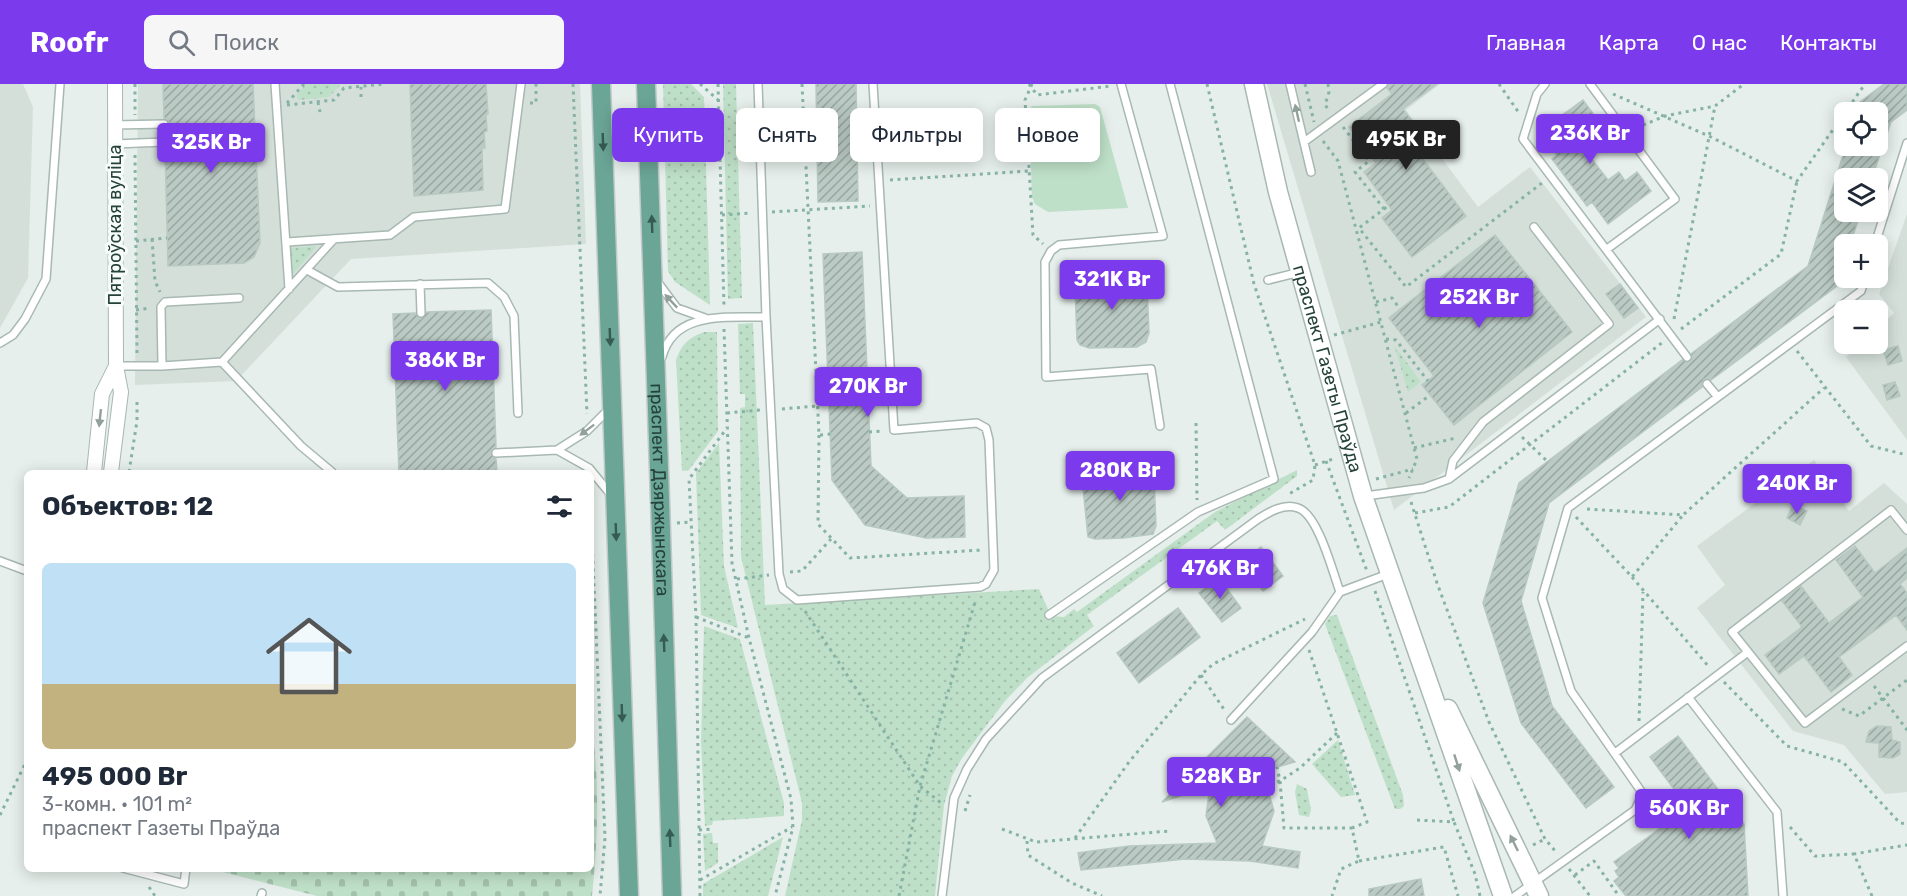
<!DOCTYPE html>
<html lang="ru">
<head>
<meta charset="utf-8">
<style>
  body { margin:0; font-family:Rubik,sans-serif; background:#f6f6f7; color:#1f2937; height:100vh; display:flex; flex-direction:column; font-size:22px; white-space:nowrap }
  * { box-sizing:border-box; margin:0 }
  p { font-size:20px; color:#747a83 }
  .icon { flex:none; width:33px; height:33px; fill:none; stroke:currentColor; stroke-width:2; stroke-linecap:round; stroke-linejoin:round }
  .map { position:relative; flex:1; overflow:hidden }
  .sheet { position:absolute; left:24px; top:386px; width:570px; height:402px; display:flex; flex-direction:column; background:#fff; border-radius:9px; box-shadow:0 3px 15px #0003 }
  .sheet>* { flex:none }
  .guide { position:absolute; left:612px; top:24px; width:570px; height:54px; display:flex; gap:12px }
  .buttons { position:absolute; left:1834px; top:18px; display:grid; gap:12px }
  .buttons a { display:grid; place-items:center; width:54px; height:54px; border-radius:9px; background:#fff; box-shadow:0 3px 15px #0003; font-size:30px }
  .price { position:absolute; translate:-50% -51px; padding:0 14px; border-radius:6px; background:#7c3aed; color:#fff; font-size:20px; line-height:39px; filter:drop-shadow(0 2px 3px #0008) }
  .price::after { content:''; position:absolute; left:50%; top:36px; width:18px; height:14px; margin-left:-9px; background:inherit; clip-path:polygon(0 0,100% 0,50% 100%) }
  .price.active { background:#222; color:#fff }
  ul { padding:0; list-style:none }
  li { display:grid; align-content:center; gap:12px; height:318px; padding:0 18px }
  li+li { border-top:2px solid #e0e1e3 }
  li span { display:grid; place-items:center; height:186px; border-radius:9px; color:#555 }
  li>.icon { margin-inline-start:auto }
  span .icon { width:108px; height:108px; fill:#fffc; stroke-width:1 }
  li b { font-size:26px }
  h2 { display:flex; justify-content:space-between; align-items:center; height:72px; padding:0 18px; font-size:26px }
  .chip { padding:0 21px; border-radius:9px; background:#fff; box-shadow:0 3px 15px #0003; font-size:21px; line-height:54px }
  .chip.active { background:#7c3aed; color:#fff }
  header { display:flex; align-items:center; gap:36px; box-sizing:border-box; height:84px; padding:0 30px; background:#7c3aed; color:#fff }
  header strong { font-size:28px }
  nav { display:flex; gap:33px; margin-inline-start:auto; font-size:21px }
  .search { width:420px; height:54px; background:#f6f6f7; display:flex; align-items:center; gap:15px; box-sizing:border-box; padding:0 21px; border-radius:9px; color:#747a83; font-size:22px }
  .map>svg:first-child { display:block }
  .built { fill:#d4dfda }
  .grass { fill:url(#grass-dots) }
  .cemetery { fill:url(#cemetery-stones) }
  .park { fill:#bfe0c8 }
  .building { fill:url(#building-hatch); stroke:#b8c9c2; stroke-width:1.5 }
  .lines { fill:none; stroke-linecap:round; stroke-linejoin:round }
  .service-casing { stroke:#a8b8b2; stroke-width:10 }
  .minor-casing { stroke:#a8b8b2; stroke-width:16 }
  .tertiary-casing { stroke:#a8b8b2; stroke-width:21 }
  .primary-casing { stroke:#c2cac8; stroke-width:21 }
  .path { stroke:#86b3a5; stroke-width:3; stroke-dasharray:3 4.5; stroke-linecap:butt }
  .service { stroke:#fff; stroke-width:7 }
  .minor { stroke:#fff; stroke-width:14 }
  .tertiary { stroke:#fff; stroke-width:18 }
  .primary { stroke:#6aa596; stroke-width:18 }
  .oneway { fill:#92a09c }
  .oneway2 { fill:#365b51 }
  .labels { text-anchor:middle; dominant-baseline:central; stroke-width:6; stroke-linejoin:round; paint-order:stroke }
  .street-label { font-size:18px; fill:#24423a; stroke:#f7fbf9 }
</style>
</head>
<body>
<header>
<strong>Roofr</strong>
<div class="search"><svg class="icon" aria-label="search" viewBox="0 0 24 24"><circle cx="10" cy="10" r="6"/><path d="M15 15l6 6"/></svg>Поиск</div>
<nav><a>Главная</a><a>Карта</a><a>О нас</a><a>Контакты</a></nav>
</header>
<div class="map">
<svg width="1907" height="812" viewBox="0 0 1907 812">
  <defs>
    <pattern id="grass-dots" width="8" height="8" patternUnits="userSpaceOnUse" patternTransform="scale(1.5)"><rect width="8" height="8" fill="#bfe0c8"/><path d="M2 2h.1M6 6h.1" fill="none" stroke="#a4c1ad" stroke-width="1.8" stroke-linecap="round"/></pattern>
    <pattern id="cemetery-stones" width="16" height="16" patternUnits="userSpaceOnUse" patternTransform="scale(1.5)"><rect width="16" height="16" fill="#bfe0c8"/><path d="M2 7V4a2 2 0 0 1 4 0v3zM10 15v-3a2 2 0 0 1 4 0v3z" fill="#a4c1ad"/></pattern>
    <pattern id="building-hatch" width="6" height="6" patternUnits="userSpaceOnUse" patternTransform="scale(1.5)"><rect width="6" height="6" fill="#bbcac4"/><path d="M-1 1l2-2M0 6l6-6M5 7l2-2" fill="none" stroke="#98a6a0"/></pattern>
  </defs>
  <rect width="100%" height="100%" fill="#e6efeb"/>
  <!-- built -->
  <path class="built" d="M 0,0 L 23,0 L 33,23 L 28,194 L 0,244 Z
    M 138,0 L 580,0 L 586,160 L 351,175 L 236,297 L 135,301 Z
    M 1267,0 L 1440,0 L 1406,26 L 1478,123 L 1530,83 L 1646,233 L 1394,426 Z
    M 1907,130 L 1907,356 L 1846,273 L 1861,260 L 1878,260 L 1878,244 L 1894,229 L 1879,210 Z
    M 1814,376 L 1849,427 L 1884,399 L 1907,420 L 1907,708 L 1885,710 L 1844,661 L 1793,647 L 1697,524 L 1725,501 L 1697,462 Z"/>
  <!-- grass -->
  <path class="grass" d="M 306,0 L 341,0 L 329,13 L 298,16 L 297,11 Z
    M 663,0 L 691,0 L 704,13 L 710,221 L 675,198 L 668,187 Z
    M 723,0 L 736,0 L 742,214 L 728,215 Z
    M 317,162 L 291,192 L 291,164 Z
    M 753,239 L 765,521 L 1039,505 L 1051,532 L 1064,533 L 1074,525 L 1077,528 L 1215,428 L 1297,386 L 1297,392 L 1225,446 L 1217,437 L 1087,531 L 1094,542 L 1027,594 L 1005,617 L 962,674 L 952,692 L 944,721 L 935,812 L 785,812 L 802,736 L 802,719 L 741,473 L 740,324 L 745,323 L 745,310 L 740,310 L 738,240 Z
    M 704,248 L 717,248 L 718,347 L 689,386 L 682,387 L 676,276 C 682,260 688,254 704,248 Z
    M 1394,261 L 1421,298 L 1408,308 Z
    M 719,359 L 724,482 L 738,544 L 701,531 L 696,389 Z
    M 1337,531 L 1403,711 L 1404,722 L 1400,725 L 1395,725 L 1325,540 L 1330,532 Z
    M 704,542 L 740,555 L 784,719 L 784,732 L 713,737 L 712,741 L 705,742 L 701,658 Z
    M 1338,656 L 1355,711 L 1341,713 L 1312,680 Z
    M 1297,700 L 1307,705 L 1311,726 L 1309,733 L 1299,731 L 1295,708 Z
    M 712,749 L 713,759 L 718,759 L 718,779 L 705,787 L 703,750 Z
    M 783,753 L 768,812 L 703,812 L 703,800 Z"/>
  <!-- cemetery -->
  <path class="cemetery" d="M 591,639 C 600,696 598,755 592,812 L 317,812 L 211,785 L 591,784 Z"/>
  <!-- park -->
  <path class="park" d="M 1095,20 L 1100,23 L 1128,124 L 1048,128 L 1035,120 L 1032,113 L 1029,25 L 1032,22 Z"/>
  <!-- building -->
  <path class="building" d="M 163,0 L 253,0 L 260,159 L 254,173 L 244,179 L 168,182 L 165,64 L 170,58 L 164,52 L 164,46 L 170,39 L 164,34 Z
    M 410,0 L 486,0 L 488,30 L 486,30 L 487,47 L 484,48 L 485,64 L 482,64 L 483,106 L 414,112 Z
    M 816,0 L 856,0 L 858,117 L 818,118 Z
    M 1389,0 L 1437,0 L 1403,25 L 1430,61 L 1419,70 L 1466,132 L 1412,173 L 1382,134 L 1392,126 L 1364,88 L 1376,79 L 1349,43 L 1392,10 L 1387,4 Z
    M 1884,0 L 1907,0 L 1907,26 L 1891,38 L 1872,94 L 1845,94 L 1845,128 L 1861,128 L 1850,160 L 1845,160 L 1845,177 L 1837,202 L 1711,296 L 1704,295 L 1702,303 L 1549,419 L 1521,517 L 1552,622 L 1614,703 L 1586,724 L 1521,639 L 1483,519 L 1519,399 L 1682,276 L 1690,278 L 1691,270 L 1808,182 L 1846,62 L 1878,62 L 1878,28 L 1857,28 L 1860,18 Z
    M 1583,16 L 1600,39 L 1589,47 L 1596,56 L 1584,65 L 1608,96 L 1619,88 L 1625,97 L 1637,88 L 1651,107 L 1608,140 L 1592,118 L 1587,122 L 1552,75 L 1557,71 L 1539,48 Z
    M 1495,151 L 1572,248 L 1454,341 L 1422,301 L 1434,292 L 1389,234 Z
    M 862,168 L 871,382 L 907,414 L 964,412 L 965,453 L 926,454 L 865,441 L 832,396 L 823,170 Z
    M 1134,189 L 1143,193 L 1147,202 L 1149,249 L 1146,258 L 1137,263 L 1089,264 L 1080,261 L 1077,256 L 1075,204 L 1079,195 L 1089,191 Z
    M 1620,200 L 1638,224 L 1624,234 L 1606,210 Z
    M 491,226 L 496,363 L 490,369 L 496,375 L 497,388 L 399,388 L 393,230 L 415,229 L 421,235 L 427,228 Z
    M 1898,262 L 1902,277 L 1888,281 L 1883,266 Z
    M 1895,298 L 1900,312 L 1887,316 L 1883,301 Z
    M 1142,380 L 1150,383 L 1154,392 L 1156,442 L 1153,450 L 1123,454 L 1095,455 L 1088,453 L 1082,394 L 1085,386 Z
    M 1793,421 L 1807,427 L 1800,441 L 1787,434 Z
    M 1855,462 L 1875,489 L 1907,464 L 1907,494 L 1900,500 L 1907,509 L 1907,546 L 1896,531 L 1839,573 L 1852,591 L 1831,608 L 1804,572 L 1779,590 L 1765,571 L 1802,543 L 1782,517 L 1801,502 L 1829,539 L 1863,513 L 1836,476 Z
    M 1261,463 L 1283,492 L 1263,507 L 1241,478 Z
    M 1219,494 L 1241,524 L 1222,538 L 1199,509 Z
    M 1178,524 L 1200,553 L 1139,599 L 1117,569 Z
    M 1247,633 L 1295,678 L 1253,690 L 1270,713 L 1274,727 L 1262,762 L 1300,768 L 1298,784 L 1250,777 L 1185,775 L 1081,786 L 1078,769 L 1129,762 L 1217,759 L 1206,732 L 1210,702 L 1162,718 Z
    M 1877,642 L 1891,643 L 1892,656 L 1900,658 L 1900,670 L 1893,674 L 1879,673 L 1879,659 L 1866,658 L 1869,647 Z
    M 1678,652 L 1744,740 L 1748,812 L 1626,812 L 1614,797 L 1619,793 L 1615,787 L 1619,784 L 1614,778 L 1688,724 L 1650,673 Z
    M 1421,795 L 1424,812 L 1369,812 L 1369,805 Z"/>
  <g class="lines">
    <defs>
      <path id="service" d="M 275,0 L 289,205
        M 758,0 L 766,233 L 779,490 L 783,505 L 797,516 L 980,503 L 986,500 L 994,486 L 989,356 L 986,344 L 977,339 L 894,346 L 873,0
        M 1121,0 L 1163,152 L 1059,161 L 1051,167 L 1045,178 L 1046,293 L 1151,285 L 1160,342
        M 1290,0 L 1311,88
        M 1545,0 L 1537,10 L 1523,55 L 1687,273
        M 1590,0 L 1675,115 L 1607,165
        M 114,41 L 164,40
        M 1304,58 L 1383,0
        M 115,60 L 164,58
        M 287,158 L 390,151 L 414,133 L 505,125 L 521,0
        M 1875,160 L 1907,59
        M 307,186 L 338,203 L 488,199 L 504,213 L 514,232 L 518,329
        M 1268,196 L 1300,188
        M 420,200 L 421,229
        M 659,200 L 677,224 L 705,234
        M 0,259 L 13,251 L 25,235 L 46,195 L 60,0
        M 662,273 C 674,226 728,234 766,233
        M 222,278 L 301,362 L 332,388
        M 116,282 L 162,282 L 222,278 L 334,155
        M 162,282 L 161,223 L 165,218 L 239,214
        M 1707,300 L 1717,312
        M 557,366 L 589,384 L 612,412
        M 496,369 L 557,366 L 587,347 L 609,325
        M 1449,395 L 1453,377 L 1483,338 L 1609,240 L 1534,143
        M 1365,412 L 1424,404 L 1449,395 L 1660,235
        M 1907,446 L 1891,426 L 1732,548 L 1805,639 L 1907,562
        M 0,477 L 27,487
        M 1049,531 L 1198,428 L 1274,395 L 1170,0
        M 1688,613 L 1777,728 L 1783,812
        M 1231,636 L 1312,548 L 1340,508 L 1388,490
        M 1615,669 L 1748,568
        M 123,784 L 184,800 L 186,784
        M 261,812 L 262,809
        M 942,812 L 954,714 L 967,685 L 986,655 L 1042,594 L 1258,435 C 1269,428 1284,419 1298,424 C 1318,430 1333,489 1340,508
        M 1515,812 L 1635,726 L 1643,710 L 1571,607 L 1542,514 L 1568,424 L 1861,207 L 1865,194"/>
      <path id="minor" d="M 94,388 L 102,310 L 116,282
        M 111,388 L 121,308 L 116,282 L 115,0"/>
      <g id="tertiary">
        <path id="s1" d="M 1254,0 L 1278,108 L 1363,412 L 1503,812"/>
        <path d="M 1448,625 L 1539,812"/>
      </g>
      <g id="primary">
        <path d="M 601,0 L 629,812"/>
        <path id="s2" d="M 646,0 C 657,271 663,541 672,812"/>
      </g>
    </defs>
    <!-- service casing -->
    <use href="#service" class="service-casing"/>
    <!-- minor casing -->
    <use href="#minor" class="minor-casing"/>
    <!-- tertiary casing -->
    <use href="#tertiary" class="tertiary-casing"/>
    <!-- primary casing -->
    <use href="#primary" class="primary-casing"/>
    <!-- path -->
    <path class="path" d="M 135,0 L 135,31
      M 573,0 L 587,330
      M 700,0 L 718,16
      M 718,0 L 724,223
      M 802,0 L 819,351 L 831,350
      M 1029,0 L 1037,11 L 1111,2
      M 1032,0 L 1025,16 L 1033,151 L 1043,160
      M 1207,0 L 1254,200 L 1315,381 L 1313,396 L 1289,410
      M 1305,0 L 1314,38
      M 1328,0 L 1329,8 L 1325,21 L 1329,26
      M 1499,0 L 1519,29
      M 1613,10 L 1709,52 L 1797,97 L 1865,0
      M 361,13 L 361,3
      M 318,18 L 320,28
      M 287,19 L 304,0
      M 530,19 L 536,19 L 536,0
      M 287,21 L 334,16 L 344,4 L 385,0
      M 1343,43 L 1369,77 L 1355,88 L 1384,125 L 1359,144 L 1406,203 L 1542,99
      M 1636,44 L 1665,32 L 1715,22 L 1744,0
      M 1323,57 L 1338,77 L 1417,375 L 1409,394
      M 135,71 L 137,271
      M 890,96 L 1029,87
      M 1384,125 L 1389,121
      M 772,128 L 870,122
      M 722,131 L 750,129
      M 152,155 L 155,197 L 160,208
      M 136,157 L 167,154
      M 1376,218 L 1392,214 L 1400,225
      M 136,226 L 150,224
      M 1674,235 L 1715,22
      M 724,245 L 732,479 L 749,554 L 791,715 L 793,743 L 775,812
      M 1681,245 L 1781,170 L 1797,97
      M 1334,251 L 1381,238
      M 1386,255 L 1396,256 L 1428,297
      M 1797,267 L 1871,362 L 1907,371
      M 782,325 L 817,322
      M 727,329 L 761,326
      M 1406,329 L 1430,311
      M 1196,339 L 1197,416
      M 869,348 L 883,347
      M 819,351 L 818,440 L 850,474 L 982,466
      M 1522,353 L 1548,378
      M 1414,364 L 1456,354
      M 1326,377 L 1367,487
      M 1315,381 L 1336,374
      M 129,388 L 137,337 L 137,314
      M 1376,395 L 1413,385
      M 1411,418 L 1437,499 L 1489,638 L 1545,755 L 1556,768
      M 1587,425 L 1683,431 L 1824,304
      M 1415,429 L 1449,423 L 1663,258
      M 591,432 L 605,754 L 600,812
      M 1576,433 L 1632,493 L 1683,431
      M 677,439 L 690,438
      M 790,488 L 802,487 L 831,455
      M 1632,493 L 1709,583
      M 737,495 L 769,491
      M 1375,507 L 1454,738
      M 805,527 L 920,702 L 941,719
      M 696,533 L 749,554
      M 1309,566 L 1367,738 L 1352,744 L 1359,777 L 1341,785 L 1332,812
      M 1201,591 L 1225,627
      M 1724,598 L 1787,662 L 1843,678 L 1900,739 L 1907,740
      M 1874,602 L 1907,646
      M 1842,625 L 1859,632 L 1907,596
      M 1639,637 L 1643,508
      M 1337,649 L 1300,684 L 1280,697 L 1284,744 L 1352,744
      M 1263,703 L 1280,697 L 1277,683
      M 965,727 L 970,711
      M 0,731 L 27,676
      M 1417,736 L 1454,738 L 1475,790 L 1480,812
      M 1790,743 L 1815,772 L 1854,770
      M 1002,745 L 1036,758 L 1169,747
      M 699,746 L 712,745
      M 1075,754 L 1129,678 L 1201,591 L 1213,580 L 1305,535
      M 1027,757 L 1028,771 L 1072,799 L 1102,812
      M 1533,761 L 1545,755
      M 1359,777 L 1444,763 L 1458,812
      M 1569,785 L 1590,812
      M 1575,791 L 1594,777 L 1619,812
      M 700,796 L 792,743
      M 149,803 L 155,812
      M 700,812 L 696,533 L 689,395 L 727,344
      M 899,812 L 920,702 L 976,515
      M 1872,812 L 1854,770 L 1907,761"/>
    <!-- service -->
    <use href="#service" class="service"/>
    <!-- minor -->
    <use href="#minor" class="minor"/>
    <!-- tertiary -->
    <use href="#tertiary" class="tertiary"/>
    <!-- primary -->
    <use href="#primary" class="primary"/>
  </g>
  <!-- one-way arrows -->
  <defs><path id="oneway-solid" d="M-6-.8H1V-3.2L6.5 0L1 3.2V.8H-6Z" transform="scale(1.5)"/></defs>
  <g class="oneway">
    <use href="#oneway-solid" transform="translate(1297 29) rotate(-103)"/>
    <use href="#oneway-solid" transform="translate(671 217) rotate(-133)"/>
    <use href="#oneway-solid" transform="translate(100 334) rotate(96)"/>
    <use href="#oneway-solid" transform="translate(587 346) rotate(143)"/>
    <use href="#oneway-solid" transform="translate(1457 679) rotate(72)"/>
    <use href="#oneway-solid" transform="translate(1514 759) rotate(-116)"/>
  </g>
  <g class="oneway2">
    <use href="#oneway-solid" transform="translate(603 58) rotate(88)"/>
    <use href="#oneway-solid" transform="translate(652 140) rotate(-92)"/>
    <use href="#oneway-solid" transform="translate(610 253) rotate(88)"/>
    <use href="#oneway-solid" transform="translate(616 448) rotate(88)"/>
    <use href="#oneway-solid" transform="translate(664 559) rotate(-92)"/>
    <use href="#oneway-solid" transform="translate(622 629) rotate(88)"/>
    <use href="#oneway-solid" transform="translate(670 754) rotate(-92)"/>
  </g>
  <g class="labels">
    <!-- street labels -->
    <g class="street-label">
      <text transform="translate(115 141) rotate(-90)">Пятроўская вуліца</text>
      <text stroke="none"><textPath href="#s1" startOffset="294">праспект Газеты Праўда</textPath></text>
      <text stroke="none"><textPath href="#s2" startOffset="406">праспект Дзяржынскага</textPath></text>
    </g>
  </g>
</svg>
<div class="buttons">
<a><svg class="icon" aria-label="locate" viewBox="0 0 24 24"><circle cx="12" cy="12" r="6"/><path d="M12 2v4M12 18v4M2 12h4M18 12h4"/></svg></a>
<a><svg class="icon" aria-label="layers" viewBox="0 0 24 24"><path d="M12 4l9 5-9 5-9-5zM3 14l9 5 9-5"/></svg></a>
<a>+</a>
<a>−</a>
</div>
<b class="price" style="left:1590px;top:81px">236K Br</b>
<b class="price active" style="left:1406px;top:87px">495K Br</b>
<b class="price" style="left:211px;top:90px">325K Br</b>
<b class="price" style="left:1112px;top:227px">321K Br</b>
<b class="price" style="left:1479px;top:245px">252K Br</b>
<b class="price" style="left:445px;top:308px">386K Br</b>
<b class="price" style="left:868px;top:334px">270K Br</b>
<b class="price" style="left:1120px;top:418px">280K Br</b>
<b class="price" style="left:1797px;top:431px">240K Br</b>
<b class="price" style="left:1220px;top:516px">476K Br</b>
<b class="price" style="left:1221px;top:724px">528K Br</b>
<b class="price" style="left:1689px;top:756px">560K Br</b>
<div class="guide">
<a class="chip active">Купить</a>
<a class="chip">Снять</a>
<a class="chip">Фильтры</a>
<a class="chip">Новое</a>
</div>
<section class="sheet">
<h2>Объектов: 12<svg class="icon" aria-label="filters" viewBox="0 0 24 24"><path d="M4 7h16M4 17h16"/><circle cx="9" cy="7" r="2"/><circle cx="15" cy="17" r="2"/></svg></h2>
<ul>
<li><span style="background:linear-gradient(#bfe0f5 65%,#c2b280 0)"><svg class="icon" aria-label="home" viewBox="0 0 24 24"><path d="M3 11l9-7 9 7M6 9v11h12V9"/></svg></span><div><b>495 000 Br</b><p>3-комн. · 101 m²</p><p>праспект Газеты Праўда</p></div></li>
</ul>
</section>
</div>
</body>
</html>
